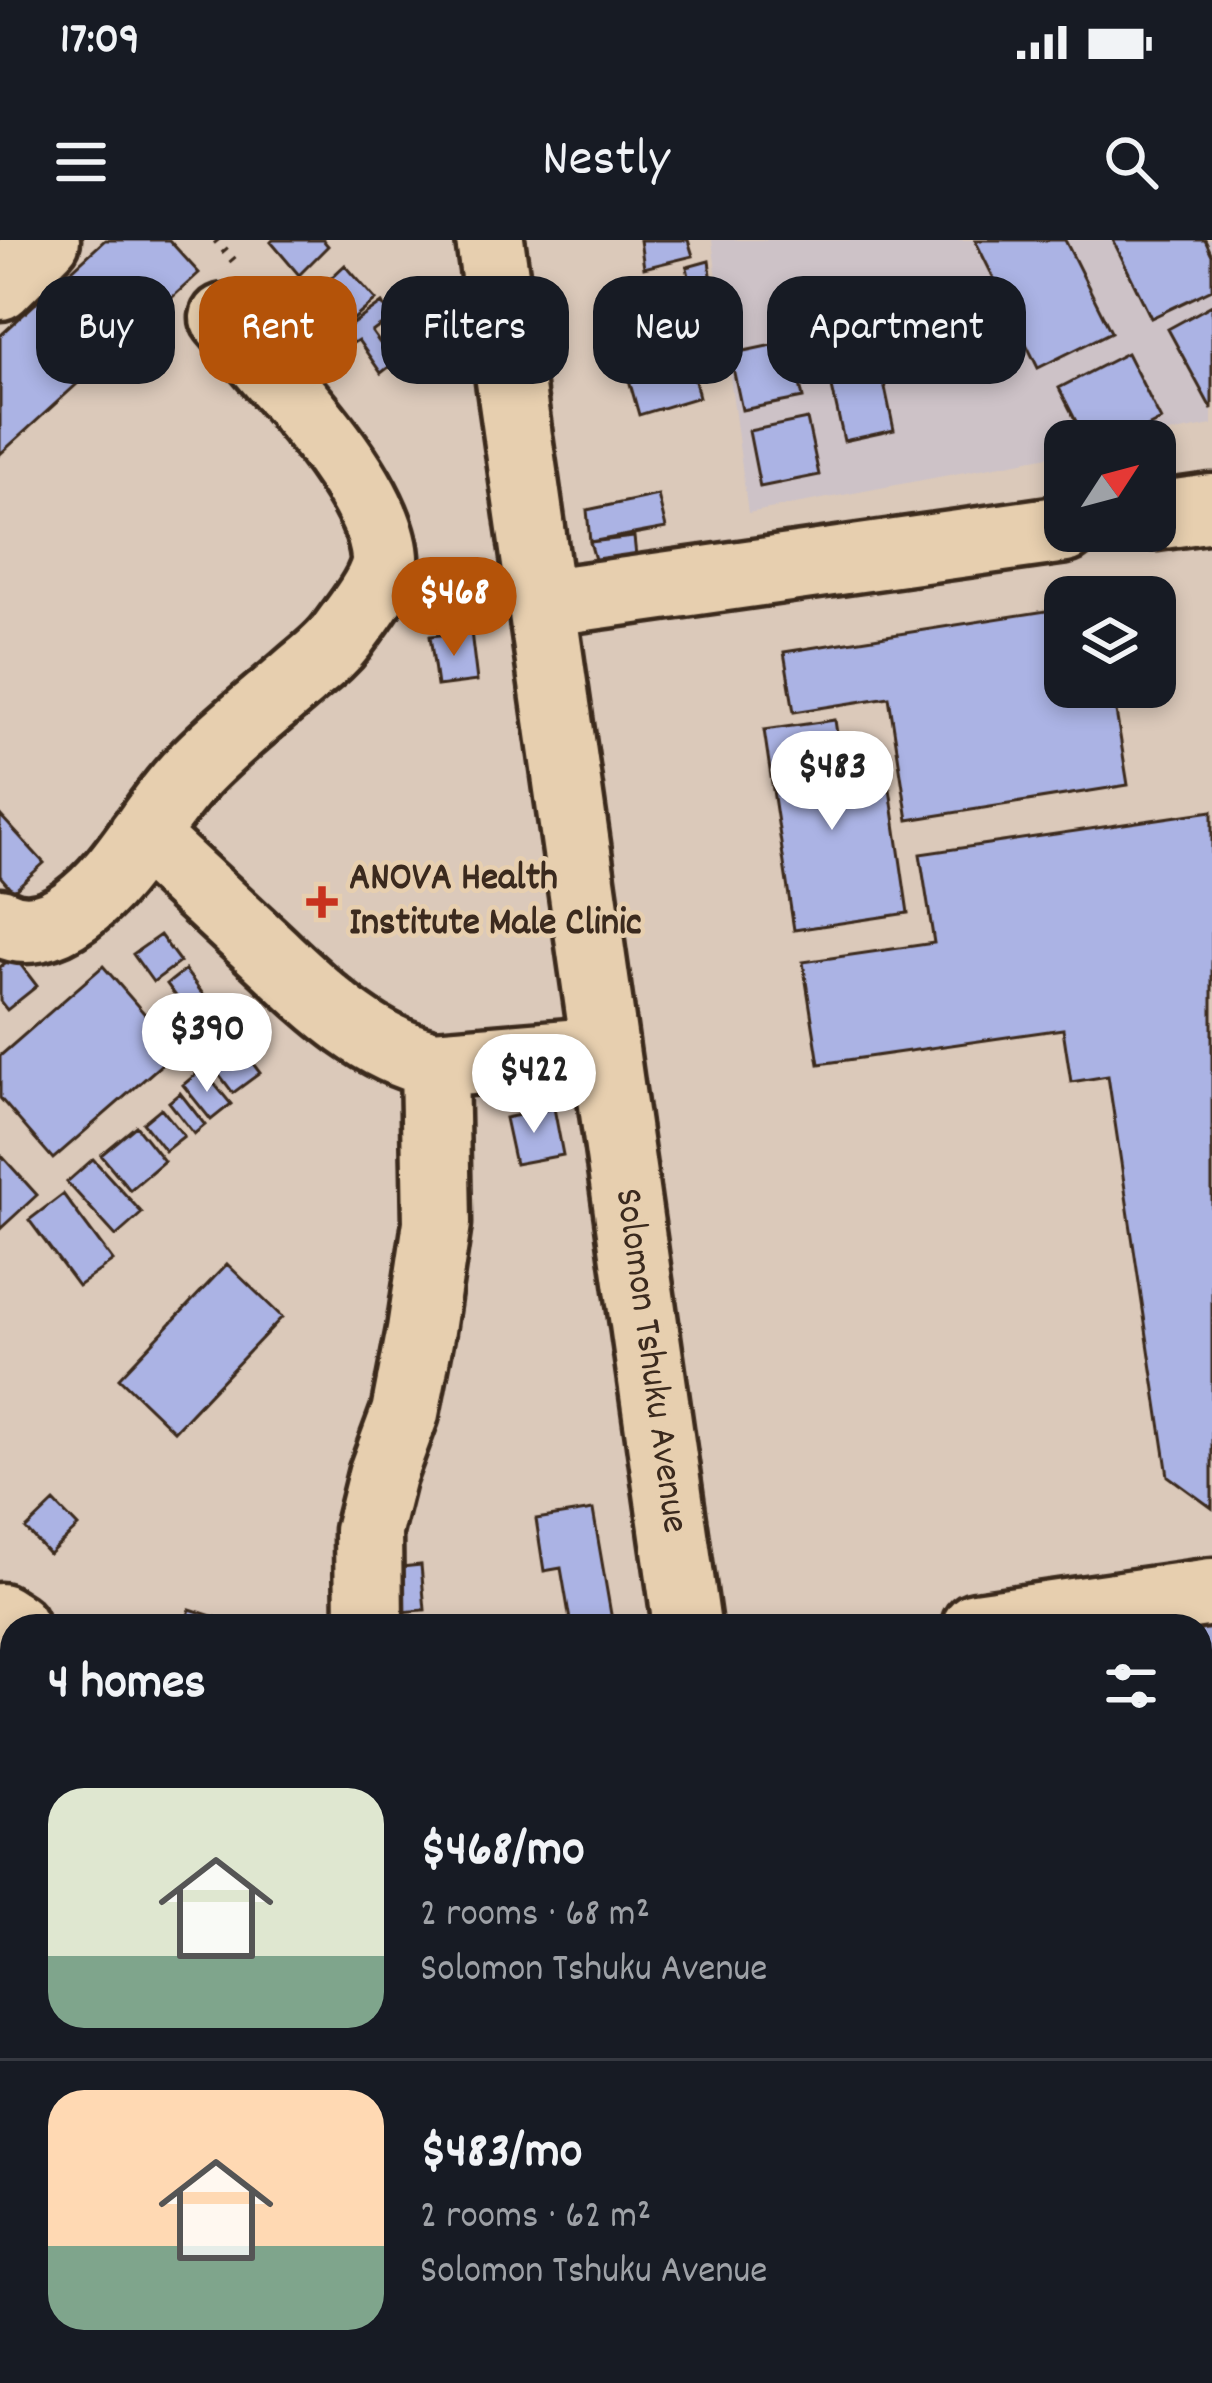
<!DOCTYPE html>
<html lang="en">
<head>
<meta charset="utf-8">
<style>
  body { margin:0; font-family:Dekko,sans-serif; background:#242831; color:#f1f3f6; height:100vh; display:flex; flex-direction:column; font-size:45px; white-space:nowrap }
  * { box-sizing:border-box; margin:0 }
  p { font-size:39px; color:#9ea1a6 }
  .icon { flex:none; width:66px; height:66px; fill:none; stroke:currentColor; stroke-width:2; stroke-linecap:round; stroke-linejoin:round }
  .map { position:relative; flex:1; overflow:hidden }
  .sheet { position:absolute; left:0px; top:1374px; width:1212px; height:771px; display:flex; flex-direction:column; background:#171b24; border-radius:36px 36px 0 0; box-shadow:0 6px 18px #0003 }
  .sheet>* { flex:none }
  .guide { position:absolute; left:36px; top:36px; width:1140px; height:108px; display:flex; gap:24px }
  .needle { width:78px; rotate:54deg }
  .buttons { position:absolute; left:1044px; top:180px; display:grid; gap:24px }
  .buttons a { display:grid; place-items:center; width:132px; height:132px; border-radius:24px; background:#171b24; box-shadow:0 6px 18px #0003; font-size:60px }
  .price { position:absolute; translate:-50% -102px; padding:0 27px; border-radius:42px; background:#fff; color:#222; font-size:39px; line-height:78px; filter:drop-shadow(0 3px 6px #0008) }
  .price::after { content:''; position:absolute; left:50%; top:72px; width:36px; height:27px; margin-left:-18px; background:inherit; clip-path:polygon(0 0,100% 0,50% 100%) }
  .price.current { background:#b45309; color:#fff }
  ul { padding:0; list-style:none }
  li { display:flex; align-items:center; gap:36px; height:300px; padding:0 48px }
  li+li { border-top:3px solid #363941 }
  li span { display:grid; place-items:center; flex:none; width:336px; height:240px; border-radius:36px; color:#555 }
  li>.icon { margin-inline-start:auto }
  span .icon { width:144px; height:144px; fill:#fffc; stroke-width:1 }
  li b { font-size:51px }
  h2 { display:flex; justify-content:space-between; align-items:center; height:144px; padding:0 48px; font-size:51px }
  .chip { padding:0 42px; border-radius:36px; background:#171b24; box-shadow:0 6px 18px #0003; font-size:42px; line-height:108px }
  .chip.current { background:#b45309; color:#fff }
  .status { display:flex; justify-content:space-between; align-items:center; height:84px; padding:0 60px; background:#171b24; direction:ltr }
  .status svg { height:33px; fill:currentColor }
  header { display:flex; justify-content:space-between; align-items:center; height:156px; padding:0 48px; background:#171b24; font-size:54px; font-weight:600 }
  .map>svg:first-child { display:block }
  .built { fill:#cdc2c7 }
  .building { fill:#abb3e4; stroke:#3b2a1e; stroke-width:3 }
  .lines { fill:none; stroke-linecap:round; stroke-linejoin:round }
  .minor-casing { stroke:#3b2a1e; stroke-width:75 }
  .major-casing { stroke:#3b2a1e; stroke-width:75 }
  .path { stroke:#3b2a1e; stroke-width:8; stroke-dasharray:3 9; stroke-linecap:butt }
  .minor { stroke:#e7cfaf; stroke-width:66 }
  .major { stroke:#f9deab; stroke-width:66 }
  .poi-dot { fill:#c8321e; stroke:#e7cfaf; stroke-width:4.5 }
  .labels { text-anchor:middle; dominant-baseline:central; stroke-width:9; stroke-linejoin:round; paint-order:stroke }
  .poi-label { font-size:39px; font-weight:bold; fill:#3b2a1e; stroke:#e7cfaf; text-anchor:start }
  .street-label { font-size:39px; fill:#3b2a1e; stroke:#e7cfaf }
</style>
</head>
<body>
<div class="status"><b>17:09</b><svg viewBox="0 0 49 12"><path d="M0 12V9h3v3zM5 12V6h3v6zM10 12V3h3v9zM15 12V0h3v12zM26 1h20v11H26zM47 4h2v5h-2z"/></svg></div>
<header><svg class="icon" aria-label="menu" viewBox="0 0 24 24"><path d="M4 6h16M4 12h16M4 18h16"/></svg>Nestly<svg class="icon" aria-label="search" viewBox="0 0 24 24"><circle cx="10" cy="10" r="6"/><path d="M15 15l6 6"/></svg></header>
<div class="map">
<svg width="1212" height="2143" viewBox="0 0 1212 2143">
  <rect width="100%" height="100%" fill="#dbc9ba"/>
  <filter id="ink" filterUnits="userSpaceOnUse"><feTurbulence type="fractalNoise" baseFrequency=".00833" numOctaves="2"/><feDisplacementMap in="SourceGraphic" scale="24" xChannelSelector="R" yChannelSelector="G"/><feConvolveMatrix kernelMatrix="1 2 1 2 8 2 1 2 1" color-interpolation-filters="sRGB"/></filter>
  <g filter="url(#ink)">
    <!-- built -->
    <path class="built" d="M 712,0 L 1212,0 L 1212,185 L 1127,201 L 1065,201 L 1065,213 L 748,273 Z"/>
    <!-- building -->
    <path class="building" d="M 105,0 L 169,0 L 199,33 L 0,214 L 0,96 Z
      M 273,0 L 323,0 L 328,6 L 299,35 L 271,2 Z
      M 640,0 L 688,0 L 693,16 L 644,28 Z
      M 975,0 L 1065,0 L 1111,92 L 1038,128 Z
      M 1113,0 L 1205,0 L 1212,15 L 1212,49 L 1151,78 Z
      M 709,21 L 717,76 L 683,82 L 681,54 L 692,51 L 687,27 Z
      M 345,25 L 376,60 L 341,90 L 314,54 Z
      M 382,63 L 391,78 L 372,92 L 394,123 L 381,133 L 358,100 L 353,103 L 344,90 Z
      M 1212,65 L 1212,170 L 1168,89 Z
      M 875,100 L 894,190 L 844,201 L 824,111 Z
      M 791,101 L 803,158 L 742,170 L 730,114 Z
      M 688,113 L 699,157 L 639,175 L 625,126 Z
      M 1127,113 L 1161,180 L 1120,201 L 1086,201 L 1059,148 Z
      M 807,179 L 819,235 L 760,247 L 749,191 Z
      M 658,255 L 666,288 L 590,302 L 587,270 Z
      M 634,297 L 636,316 L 596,323 L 590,302 Z
      M 1065,368 L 1065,447 L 1112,447 L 1128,545 L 908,580 L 889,457 L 794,472 L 784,412 Z
      M 471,392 L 477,441 L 437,446 L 430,396 Z
      M 835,480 L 846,555 L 890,549 L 908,673 L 794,690 L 764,490 Z
      M 1212,571 L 1212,1268 L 1168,1236 L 1108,836 L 1071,842 L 1063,789 L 819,824 L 803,722 L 934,703 L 920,614 Z
      M 0,575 L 44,623 L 13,651 L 0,636 Z
      M 160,695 L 180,722 L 153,742 L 133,714 Z
      M 14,716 L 37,746 L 7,770 L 0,761 L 0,727 Z
      M 103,726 L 177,811 L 53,919 L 0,858 L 0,816 Z
      M 185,730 L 237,800 L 218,814 L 167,744 Z
      M 239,805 L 260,833 L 233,853 L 212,825 Z
      M 202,829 L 231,864 L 211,880 L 183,845 Z
      M 180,853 L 205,885 L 194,894 L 169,862 Z
      M 161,868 L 184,896 L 165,911 L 143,883 Z
      M 554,868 L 563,915 L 515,924 L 505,878 Z
      M 136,886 L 164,921 L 130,950 L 101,915 Z
      M 0,914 L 37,955 L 0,989 Z
      M 93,919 L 142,973 L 116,996 L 67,942 Z
      M 63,954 L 113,1021 L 78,1046 L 29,980 Z
      M 227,1024 L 282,1077 L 174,1191 L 119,1138 Z
      M 54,1262 L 78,1287 L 49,1314 L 26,1289 Z
      M 593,1270 L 613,1386 L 571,1386 L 561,1328 L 544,1331 L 536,1279 Z
      M 421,1325 L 425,1370 L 376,1374 L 372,1330 Z
      M 190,1369 L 227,1381 L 225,1386 L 185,1386 Z
      M 1212,1387 L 1212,1422 L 1200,1423 L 1200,1389 Z
      M 0,1442 L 12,1447 L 12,1487 L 0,1481 Z
      M 1212,1651 L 1212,1732 L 1200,1734 L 1200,1653 Z
      M 1200,1785 L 1202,1785 L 1209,1834 L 1200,1835 Z
      M 0,1992 L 12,2007 L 12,2020 L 0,2030 Z
      M 12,2027 L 12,2063 L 6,2069 L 0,2063 L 0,2038 Z
      M 12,2123 L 12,2133 L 31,2133 L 19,2143 L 0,2143 L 0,2133 Z
      M 115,2133 L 169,2133 L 173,2137 L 165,2143 L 123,2143 Z
      M 733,2133 L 738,2133 L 749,2143 L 724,2143 Z
      M 816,2133 L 1015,2133 L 941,2143 L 817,2143 Z
      M 1018,2133 L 1043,2133 L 1043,2143 L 1019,2143 Z"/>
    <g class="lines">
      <defs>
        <path id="minor" d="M 490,0 L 687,1386
          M 0,46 L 46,0
          M 1155,276 L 1212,268
          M 542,363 L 1065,289
          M 142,595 C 181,631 220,668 259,704 C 312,753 362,807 434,824 L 605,810
          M 0,682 C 26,696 53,687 76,670 C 125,634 151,574 193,531 C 226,496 266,466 302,434 C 316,422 331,411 342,396 C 355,377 387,340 385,317 C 379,243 272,136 224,78
          M 0,1377 L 14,1386
          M 369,1386 L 368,1291 L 382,1235 L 405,1173 L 421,1090 L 437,983 L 434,824
          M 976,1386 L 1212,1352
          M 607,2143 L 616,2133"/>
        <path id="major" d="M 0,1751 L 12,1758
          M 0,1895 L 12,1906
          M 277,2133 L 289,2143
          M 512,2133 L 524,2143"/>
      </defs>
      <!-- minor casing -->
      <use href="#minor" class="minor-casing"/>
      <!-- major casing -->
      <use href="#major" class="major-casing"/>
      <!-- path -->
      <path class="path" d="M 216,0 L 238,26"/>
      <!-- minor -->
      <use href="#minor" class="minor"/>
      <!-- major -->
      <use href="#major" class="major"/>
    </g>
  </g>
  <!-- markers -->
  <path class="poi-dot" d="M316 644h12v12h12v12h-12v12h-12v-12h-12v-12h12z"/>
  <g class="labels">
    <!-- poi labels -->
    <g class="poi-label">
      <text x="349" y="640">ANOVA Health<tspan x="349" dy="45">Institute Male Clinic</tspan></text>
    </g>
    <!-- street labels -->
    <g class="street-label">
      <text transform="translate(649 1121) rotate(82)">Solomon Tshuku Avenue</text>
    </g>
  </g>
</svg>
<div class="buttons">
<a><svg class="needle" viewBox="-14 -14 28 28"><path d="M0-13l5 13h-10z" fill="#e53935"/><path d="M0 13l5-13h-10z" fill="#9ea1a6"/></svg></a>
<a><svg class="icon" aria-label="layers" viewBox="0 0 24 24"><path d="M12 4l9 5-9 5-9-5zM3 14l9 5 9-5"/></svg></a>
</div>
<b class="price current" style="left:454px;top:419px">$468</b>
<b class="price" style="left:832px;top:593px">$483</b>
<b class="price" style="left:207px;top:855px">$390</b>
<b class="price" style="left:534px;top:896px">$422</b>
<div class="guide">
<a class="chip">Buy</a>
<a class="chip current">Rent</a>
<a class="chip">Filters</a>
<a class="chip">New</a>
<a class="chip">Apartment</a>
</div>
<section class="sheet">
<h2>4 homes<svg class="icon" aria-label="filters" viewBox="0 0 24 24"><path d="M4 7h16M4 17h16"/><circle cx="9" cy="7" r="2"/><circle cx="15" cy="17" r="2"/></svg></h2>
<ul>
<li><span style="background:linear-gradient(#dfe7d0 70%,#7fa58c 0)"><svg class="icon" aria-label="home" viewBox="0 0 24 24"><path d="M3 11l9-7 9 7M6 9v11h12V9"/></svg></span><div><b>$468/mo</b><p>2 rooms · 68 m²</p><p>Solomon Tshuku Avenue</p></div></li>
<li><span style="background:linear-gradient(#ffd9b3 65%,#7fa58c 0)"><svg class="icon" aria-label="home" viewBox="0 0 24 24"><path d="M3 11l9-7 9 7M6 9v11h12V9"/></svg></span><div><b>$483/mo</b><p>2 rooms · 62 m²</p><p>Solomon Tshuku Avenue</p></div></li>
</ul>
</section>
</div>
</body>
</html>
